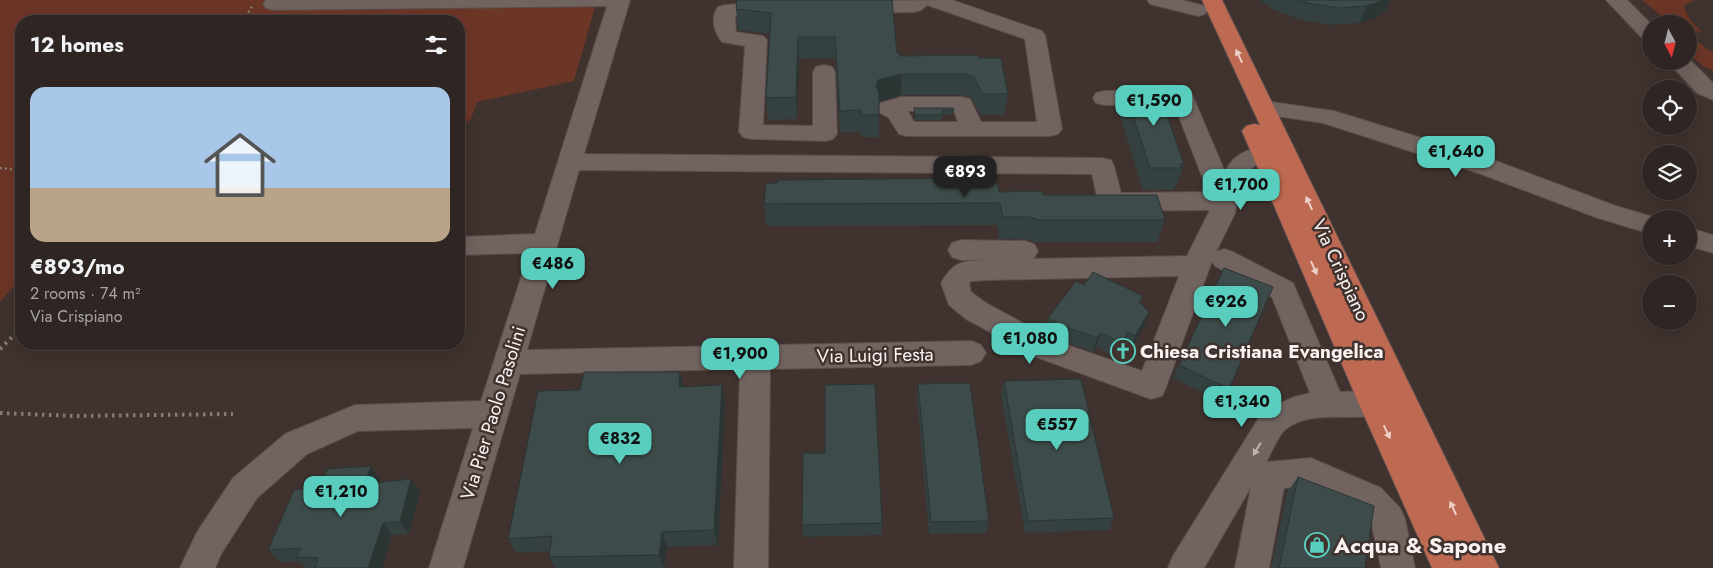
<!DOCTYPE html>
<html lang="en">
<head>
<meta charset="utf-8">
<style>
  body { margin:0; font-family:Jost,sans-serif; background:#372e2b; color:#f1f3f6; height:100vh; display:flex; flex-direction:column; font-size:19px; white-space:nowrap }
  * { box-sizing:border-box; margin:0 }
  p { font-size:16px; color:#a7a5a6 }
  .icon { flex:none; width:28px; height:28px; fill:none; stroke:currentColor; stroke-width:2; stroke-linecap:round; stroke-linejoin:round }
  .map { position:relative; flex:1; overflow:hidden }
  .details { position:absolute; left:15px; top:15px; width:450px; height:335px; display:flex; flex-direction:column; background:#2f2623; border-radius:20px; box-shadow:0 5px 20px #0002,0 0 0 1px #4a4341 }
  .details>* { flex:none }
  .needle { width:32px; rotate:173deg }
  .tools { position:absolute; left:1642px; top:15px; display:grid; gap:10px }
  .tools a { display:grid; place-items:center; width:55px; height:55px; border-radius:50%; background:#2f2623; box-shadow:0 5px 20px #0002,0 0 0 1px #4a4341; font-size:25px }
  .price { position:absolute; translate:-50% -42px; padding:0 11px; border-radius:10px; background:#59cebe; color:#111; font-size:16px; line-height:32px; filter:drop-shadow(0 1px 2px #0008) }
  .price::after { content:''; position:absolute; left:50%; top:30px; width:15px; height:11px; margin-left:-8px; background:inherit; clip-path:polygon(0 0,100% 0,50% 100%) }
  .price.selected { background:#222; color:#fff }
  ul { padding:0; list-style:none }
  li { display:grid; align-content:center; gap:10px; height:265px; padding:0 15px }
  li span { display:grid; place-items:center; height:155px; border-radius:15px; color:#555 }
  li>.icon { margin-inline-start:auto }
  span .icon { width:90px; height:90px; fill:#fffc; stroke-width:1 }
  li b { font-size:21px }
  h2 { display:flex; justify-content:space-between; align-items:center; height:60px; padding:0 15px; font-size:21px }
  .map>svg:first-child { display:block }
  .green { fill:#6c3627 }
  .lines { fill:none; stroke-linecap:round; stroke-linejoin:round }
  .minor-casing { stroke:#594e4b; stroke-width:2 }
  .major-casing { stroke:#594e4b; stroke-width:2 }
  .path-far1 { stroke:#867b78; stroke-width:2.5; stroke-dasharray:2 3; stroke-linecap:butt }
  .path { stroke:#867b78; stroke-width:4; stroke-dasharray:2.5 4.5; stroke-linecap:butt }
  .minor { fill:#71635f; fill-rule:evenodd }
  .major { fill:#be6951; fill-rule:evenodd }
  .wall { fill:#344140 }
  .shaded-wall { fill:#2b3534 }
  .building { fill:#3d4c4a; stroke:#2b3534 }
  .oneway { fill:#ecd0c8 }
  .oneway2 { fill:#bdb2af }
  .labels { text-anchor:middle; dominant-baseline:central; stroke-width:5; stroke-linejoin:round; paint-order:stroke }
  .street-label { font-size:19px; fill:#fbf3f0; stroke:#3f322f }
  .poi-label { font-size:19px; font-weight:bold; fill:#fbf3f0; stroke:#3f322f; text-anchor:start }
  .near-poi-label { font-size:22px; font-weight:bold; fill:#fbf3f0; stroke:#3f322f; text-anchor:start }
</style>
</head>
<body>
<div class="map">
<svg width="1713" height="568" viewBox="0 0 1713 568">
  <rect width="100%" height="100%" fill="#3f322f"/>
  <!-- green -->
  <path class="green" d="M 0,0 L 274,0 L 269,6 L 595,7 L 574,81 L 477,102 L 471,119 L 459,128 L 459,21 L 21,21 L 21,278 L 0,302 Z
    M 1642,0 L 1694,0 L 1684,6 C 1686,17 1695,25 1703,33 L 1689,29 L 1689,24 L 1677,24 L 1664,18 Z
    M 1689,33 L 1702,39 L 1693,38 L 1713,53 L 1713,70 L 1704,67 L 1689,54 Z"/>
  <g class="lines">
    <defs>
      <path id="minor" d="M 266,0 L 630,0 L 584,154 L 1102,158 L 1111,160 L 1114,166 L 1121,193 L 1208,192 L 1174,104 L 1104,105 L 1096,103 L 1093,98 L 1096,93 L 1104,91 L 1183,90 L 1191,92 L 1225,172 C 1234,152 1253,145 1275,150 L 1278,156 L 1275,162 L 1254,166 L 1251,170 L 1237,201 L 1235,213 L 1216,252 L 1224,249 L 1233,252 L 1293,283 L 1340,392 L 1374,391 L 1385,395 L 1389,404 L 1385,413 C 1354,423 1313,408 1286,429 C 1279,434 1271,454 1266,462 L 1311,458 L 1381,488 L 1400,508 L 1405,519 L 1415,568 L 1381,568 L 1372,526 L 1357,508 L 1309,486 L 1284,488 L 1269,568 L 1235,568 L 1251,487 L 1204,568 L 1168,568 L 1173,556 L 1263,411 L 1294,397 L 1310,393 L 1272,297 L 1215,266 L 1212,261 L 1166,387 L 1162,396 L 1151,399 L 1036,357 L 966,319 L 949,305 L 941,283 C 955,259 964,261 990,260 L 961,260 L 952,257 L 948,250 L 952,243 L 961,240 L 1025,241 L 1034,244 L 1038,251 L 1034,258 L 1029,259 L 1187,256 L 1210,210 L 1111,211 L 1102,208 L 1098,202 L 1092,174 L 579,170 L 527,350 L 971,341 L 981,345 L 986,353 L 981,361 L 971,365 L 770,369 L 768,568 L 734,568 L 740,369 L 520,374 L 463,568 L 429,568 L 473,428 L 358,431 L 307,454 L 257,498 L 221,554 L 215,568 L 180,568 L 197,532 L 233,478 L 285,434 L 355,405 L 481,401 L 529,253 L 459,255 L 459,237 L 535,234 L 607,6 L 273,10 L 266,8 L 263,4 ZM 1179,276 L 1142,371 L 1056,341 L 986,303 L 971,292 L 969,284 L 971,281 L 988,280 Z
        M 952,0 L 1042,31 L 1045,35 L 1062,129 L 1058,134 L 1050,136 L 907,136 L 899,134 L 889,118 L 880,113 L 877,108 L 880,103 L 901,97 L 962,97 L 970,99 L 981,122 L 1037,122 L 1025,39 L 927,5 L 921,10 L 914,12 L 856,13 L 849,11 L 846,7 L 849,3 L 856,1 ZM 908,111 L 954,111 L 958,122 L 914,122 Z
        M 1147,0 L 1182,0 L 1205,6 L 1208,10 L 1205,14 L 1198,16 L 1150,4 Z
        M 1606,0 L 1627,0 L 1651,24 L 1651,42 L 1644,40 Z
        M 773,2 L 780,4 L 783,8 L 780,12 L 735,16 L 736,32 L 763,36 L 767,40 L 763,125 L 813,126 L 813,72 L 816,67 L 824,65 L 832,67 L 835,72 L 837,134 L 833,139 L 825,141 L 751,139 L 743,137 L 739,132 L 745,46 L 722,42 C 714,32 710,18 718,7 L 725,5 Z
        M 1689,59 L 1713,83 L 1713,100 L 1697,93 L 1667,61 L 1689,61 Z
        M 1264,101 L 1334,111 L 1496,161 L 1616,206 L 1660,219 L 1651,219 L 1651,234 L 1598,218 L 1478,173 L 1323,123 L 1256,113 L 1253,108 L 1256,103 Z
        M 1689,228 L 1713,235 L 1713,253 L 1689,246 Z"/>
      <path id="major" d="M 1202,0 L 1222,0 L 1499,568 L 1432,568 L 1359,404 L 1242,131 L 1246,126 L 1254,124 L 1260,125 Z"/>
    </defs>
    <!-- minor casing -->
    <use href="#minor" class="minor-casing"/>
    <!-- major casing -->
    <use href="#major" class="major-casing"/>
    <!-- path-far1 -->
    <path class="path-far1" d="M 243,21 L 253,5
      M 0,168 L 21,170"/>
    <!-- path -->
    <path class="path" d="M 0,349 L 21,328
      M 0,413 L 75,416 L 233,414"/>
    <!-- minor -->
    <use href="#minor" class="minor"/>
    <!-- major -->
    <use href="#major" class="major"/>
  </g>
  <!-- wall -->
  <path class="wall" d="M 737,0 L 897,53 L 900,56 L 979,58 L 1008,94 L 1005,115 L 980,115 L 972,98 L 962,95 L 901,95 L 879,102 L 879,137 L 861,137 L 861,132 L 840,132 L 835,58 L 799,59 L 797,119 L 768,120 L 766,98 L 770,34 L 738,30 L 736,9 Z
    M 1260,0 L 1390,0 L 1386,10 L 1379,16 L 1359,23 L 1332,25 L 1301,20 L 1274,10 Z
    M 1123,85 L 1184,164 L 1176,186 L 1175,186 L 1174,190 L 1143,190 L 1117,107 Z
    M 914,108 L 954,110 L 953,115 L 942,115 L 942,120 L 915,120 L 914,113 Z
    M 986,182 L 999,192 L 1043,195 L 1165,220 L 1157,242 L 1035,242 L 1025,239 L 999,239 L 997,225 L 766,226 L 764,204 Z
    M 1143,296 L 1140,303 L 1144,327 L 1130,350 L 1123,346 L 1116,357 L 1096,347 L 1093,352 L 1057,339 L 1044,332 L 1048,318 Z
    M 77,344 L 125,344 L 121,350 L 82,348 Z
    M 376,344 L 416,344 L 416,345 L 377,345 Z
    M 1179,365 L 1229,389 L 1222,402 L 1173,378 Z
    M 680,372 L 684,387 L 725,402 L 718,545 L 667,547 L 664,568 L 555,568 L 549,557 L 550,551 L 516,553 L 508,539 L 580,390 Z
    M 1004,381 L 1114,518 L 1109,530 L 1025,533 L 1001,394 Z
    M 918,384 L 989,521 L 986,533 L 929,534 L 917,397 Z
    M 1298,477 L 1365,568 L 1271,568 L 1287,493 Z
    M 380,479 L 379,482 L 420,492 L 409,534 L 392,535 L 382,568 L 306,568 L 299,561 L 280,562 L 268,550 L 321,488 Z
    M 882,523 L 882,535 L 803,537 L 802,525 Z"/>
  <!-- shaded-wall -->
  <path class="shaded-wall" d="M 1384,0 L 1390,0 L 1386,10 L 1379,16 L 1359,23 L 1367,6 Z
    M 798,37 L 799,59 L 797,119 L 796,97 Z
    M 902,74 L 901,95 L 878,102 L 876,87 L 878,80 Z
    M 1149,312 L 1144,327 L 1130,350 L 1135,336 Z
    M 1128,332 L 1123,346 L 1116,357 L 1121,343 Z
    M 1101,333 L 1096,347 L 1093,352 L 1097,338 Z
    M 116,344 L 125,344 L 121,350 Z
    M 680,372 L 684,388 L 679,387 Z
    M 722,385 L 725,402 L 718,545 L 714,530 Z
    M 371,466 L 380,479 L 374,496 L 364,484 Z
    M 411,479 L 420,492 L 409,534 L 400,522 Z
    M 383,523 L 392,535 L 382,568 L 368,568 Z
    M 662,532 L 667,547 L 664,568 L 659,555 Z"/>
  <!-- building -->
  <path class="building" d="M 737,0 L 892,0 L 897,53 L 900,53 L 900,56 L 978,55 L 979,58 L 1001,58 L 1008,94 L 982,94 L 974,77 L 965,74 L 902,74 L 878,80 L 876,87 L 879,92 L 879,115 L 861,115 L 861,110 L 840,111 L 835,37 L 798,37 L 796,97 L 766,98 L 771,13 L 736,9 Z
    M 1299,0 L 1384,0 L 1367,6 L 1339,8 L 1308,3 Z
    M 1123,85 L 1156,85 L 1184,164 L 1180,164 L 1181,168 L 1150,168 Z
    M 914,108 L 953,108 L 954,110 L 942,110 L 942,115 L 915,115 Z
    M 986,178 L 986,182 L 997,182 L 999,192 L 1042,191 L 1043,195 L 1157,195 L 1165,220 L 1039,220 L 1029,217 L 1003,217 L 1000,203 L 764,204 L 766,183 L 777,183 L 778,180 Z
    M 1224,268 L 1273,287 L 1229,389 L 1179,365 Z
    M 1093,272 L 1143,296 L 1139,302 L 1149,312 L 1135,336 L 1128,332 L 1121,343 L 1101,333 L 1097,338 L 1060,325 L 1048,318 L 1076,281 L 1084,285 Z
    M 584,372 L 680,372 L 679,387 L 722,385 L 714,530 L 662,532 L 659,555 L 549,557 L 552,536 L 508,539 L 538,391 L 580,390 Z
    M 1081,379 L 1114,518 L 1028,521 L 1004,381 Z
    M 970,383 L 989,521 L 931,522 L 918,384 Z
    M 875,384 L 882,523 L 802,525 L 803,453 L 825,453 L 825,385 Z
    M 371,466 L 364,484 L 411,479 L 400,522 L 383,523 L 368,568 L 315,568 L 318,558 L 296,557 L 301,548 L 268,550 L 294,490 L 321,488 L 327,469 Z
    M 1298,477 L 1374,506 L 1365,568 L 1279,568 Z"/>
  <!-- one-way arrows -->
  <defs><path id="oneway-solid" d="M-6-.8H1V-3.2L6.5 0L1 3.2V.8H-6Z" transform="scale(1.25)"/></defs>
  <g class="oneway">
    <use href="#oneway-solid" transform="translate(1239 56) rotate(-115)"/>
    <use href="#oneway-solid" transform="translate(1309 203) rotate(-115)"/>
    <use href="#oneway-solid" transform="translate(1314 268) rotate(66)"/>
    <use href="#oneway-solid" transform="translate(1387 432) rotate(64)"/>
    <use href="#oneway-solid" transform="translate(1453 508) rotate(-115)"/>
  </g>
  <use class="oneway2" href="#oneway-solid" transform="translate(1257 449) rotate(121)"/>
  <!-- icons -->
  <defs>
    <symbol id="church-ring" viewBox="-11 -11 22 22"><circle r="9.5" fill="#3f322f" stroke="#59cebe" stroke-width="1.5"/><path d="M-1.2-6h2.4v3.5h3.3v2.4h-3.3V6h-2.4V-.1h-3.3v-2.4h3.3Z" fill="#59cebe"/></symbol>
    <symbol id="shop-ring" viewBox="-11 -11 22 22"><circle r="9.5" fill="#3f322f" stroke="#59cebe" stroke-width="1.5"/><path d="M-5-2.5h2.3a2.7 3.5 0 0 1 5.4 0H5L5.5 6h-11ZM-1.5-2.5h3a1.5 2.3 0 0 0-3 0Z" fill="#59cebe"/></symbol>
  </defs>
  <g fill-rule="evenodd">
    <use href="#church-ring" x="1109" y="337" width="28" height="28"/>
    <use href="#shop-ring" x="1303" y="531" width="28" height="28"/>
  </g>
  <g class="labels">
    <!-- street labels -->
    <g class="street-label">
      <text transform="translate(1341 270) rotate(65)">Via Crispiano</text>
      <text transform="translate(875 355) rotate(-1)">Via Luigi Festa</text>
      <text transform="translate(493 413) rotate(-73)">Via Pier Paolo Pasolini</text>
    </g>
    <!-- poi labels -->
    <g class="poi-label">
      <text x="1140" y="351">Chiesa Cristiana Evangelica</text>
    </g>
    <!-- near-poi labels -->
    <g class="near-poi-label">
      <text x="1334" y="545">Acqua &amp; Sapone</text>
    </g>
  </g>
</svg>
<div class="tools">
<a><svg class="needle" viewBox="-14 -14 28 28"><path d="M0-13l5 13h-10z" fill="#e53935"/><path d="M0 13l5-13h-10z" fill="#a7a5a6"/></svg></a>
<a><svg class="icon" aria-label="locate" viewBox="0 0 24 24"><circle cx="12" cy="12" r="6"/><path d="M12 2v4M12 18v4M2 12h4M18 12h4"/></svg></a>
<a><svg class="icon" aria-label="layers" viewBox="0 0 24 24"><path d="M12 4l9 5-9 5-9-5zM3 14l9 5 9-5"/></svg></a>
<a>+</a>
<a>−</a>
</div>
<b class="price" style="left:1154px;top:127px">€1,590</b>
<b class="price" style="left:1456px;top:178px">€1,640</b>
<b class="price selected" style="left:965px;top:198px">€893</b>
<b class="price" style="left:1241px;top:211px">€1,700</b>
<b class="price" style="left:553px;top:290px">€486</b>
<b class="price" style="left:1226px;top:328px">€926</b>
<b class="price" style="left:1030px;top:365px">€1,080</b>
<b class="price" style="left:740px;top:380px">€1,900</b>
<b class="price" style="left:1242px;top:428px">€1,340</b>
<b class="price" style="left:1057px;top:451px">€557</b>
<b class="price" style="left:620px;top:465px">€832</b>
<b class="price" style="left:341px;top:518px">€1,210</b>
<section class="details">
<h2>12 homes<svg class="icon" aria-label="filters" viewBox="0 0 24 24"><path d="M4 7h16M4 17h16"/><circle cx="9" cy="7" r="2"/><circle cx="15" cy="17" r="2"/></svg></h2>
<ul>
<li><span style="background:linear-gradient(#a9c7e8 65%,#b9a48a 0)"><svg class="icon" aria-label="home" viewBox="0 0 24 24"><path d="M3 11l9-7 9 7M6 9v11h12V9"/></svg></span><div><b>€893/mo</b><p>2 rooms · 74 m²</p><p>Via Crispiano</p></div></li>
</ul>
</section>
</div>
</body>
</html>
